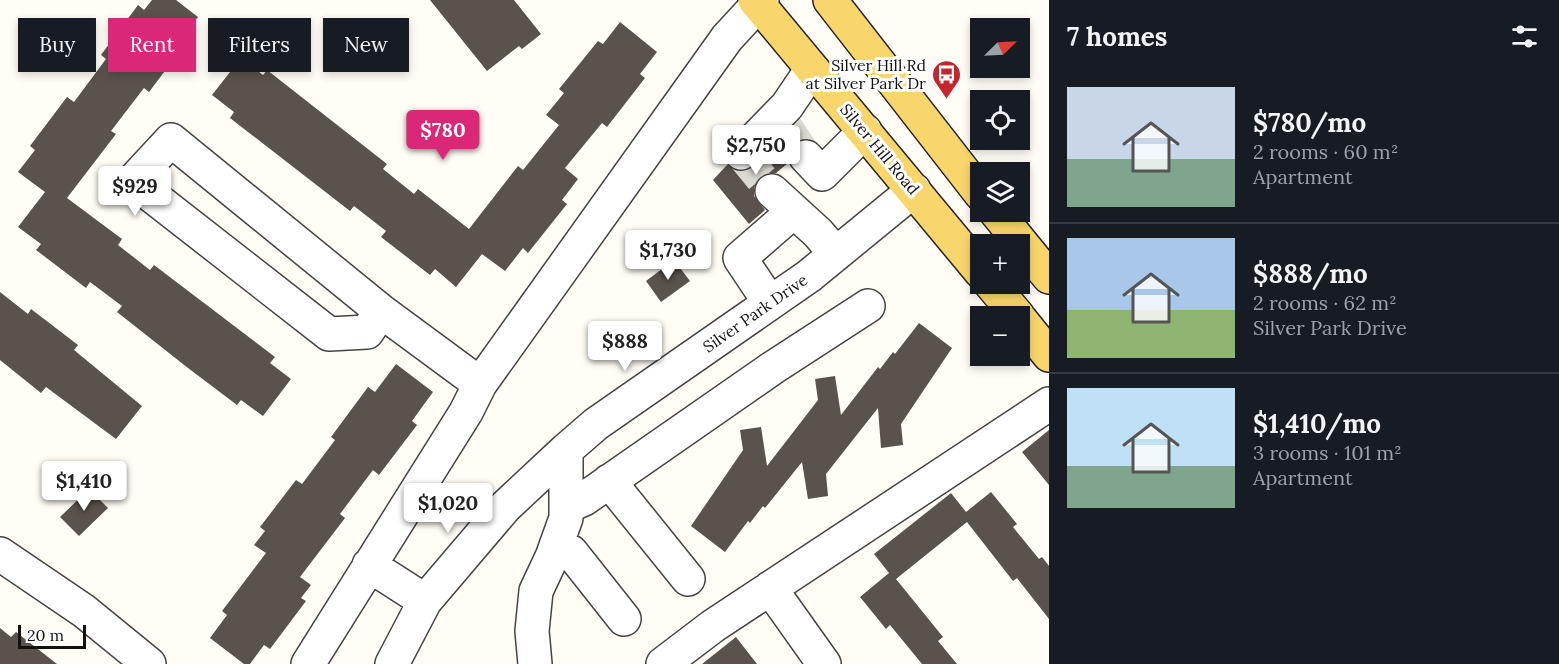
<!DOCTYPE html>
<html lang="en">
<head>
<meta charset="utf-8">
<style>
  body { margin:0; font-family:Lora,serif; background:#20242c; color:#f1f3f6; height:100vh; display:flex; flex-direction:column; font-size:22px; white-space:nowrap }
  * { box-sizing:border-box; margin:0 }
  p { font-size:20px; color:#9ea1a6 }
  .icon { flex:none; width:33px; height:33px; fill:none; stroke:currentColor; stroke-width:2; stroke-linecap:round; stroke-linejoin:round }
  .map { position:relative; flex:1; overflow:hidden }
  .details { display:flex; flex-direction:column; background:#171b24; width:510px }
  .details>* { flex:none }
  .guide { position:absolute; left:18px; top:18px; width:570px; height:54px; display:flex; gap:12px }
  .needle { width:39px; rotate:66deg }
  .controls { position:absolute; left:970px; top:18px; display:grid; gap:12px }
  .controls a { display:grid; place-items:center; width:60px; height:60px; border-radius:0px; background:#171b24; box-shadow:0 3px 9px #0003; font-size:30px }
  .scale { position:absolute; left:18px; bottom:15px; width:68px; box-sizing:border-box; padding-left:6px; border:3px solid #111; border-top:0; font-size:16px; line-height:21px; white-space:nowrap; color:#111; -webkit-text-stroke:4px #fff; paint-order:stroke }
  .price { position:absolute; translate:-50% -51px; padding:0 14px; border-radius:6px; background:#fff; color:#222; font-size:20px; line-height:39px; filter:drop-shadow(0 2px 3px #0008) }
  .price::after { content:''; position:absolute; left:50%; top:36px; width:18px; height:14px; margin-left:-9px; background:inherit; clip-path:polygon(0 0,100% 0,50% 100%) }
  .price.selected { background:#db2777; color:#fff }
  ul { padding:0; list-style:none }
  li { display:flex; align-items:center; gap:18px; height:150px; padding:0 18px }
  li+li { border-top:2px solid #363941 }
  li span { display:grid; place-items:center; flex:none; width:168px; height:120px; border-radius:0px; color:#555 }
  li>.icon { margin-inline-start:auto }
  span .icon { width:72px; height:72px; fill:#fffc; stroke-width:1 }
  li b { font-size:26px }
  h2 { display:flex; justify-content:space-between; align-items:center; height:72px; padding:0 18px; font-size:26px }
  .chip { padding:0 21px; border-radius:0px; background:#171b24; box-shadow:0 3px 9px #0003; font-size:21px; line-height:54px }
  .chip.selected { background:#db2777; color:#fff }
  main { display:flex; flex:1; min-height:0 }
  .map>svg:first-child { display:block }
  .building { fill:#5a524d }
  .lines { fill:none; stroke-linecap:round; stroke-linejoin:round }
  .minor-tunnel { stroke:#dbdad3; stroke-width:33; stroke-dasharray:33 16; stroke-linecap:butt }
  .minor-casing { stroke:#444; stroke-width:36 }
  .major-casing { stroke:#222; stroke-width:36 }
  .minor { stroke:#fff; stroke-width:33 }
  .major { stroke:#f9d66b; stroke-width:33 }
  .labels { text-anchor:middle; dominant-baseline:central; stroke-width:6; stroke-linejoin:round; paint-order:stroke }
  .poi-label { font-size:16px; fill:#111; stroke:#fff; text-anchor:end }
  .street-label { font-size:16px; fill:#111; stroke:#fff }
</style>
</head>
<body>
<main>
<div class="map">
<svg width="1049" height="664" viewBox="0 0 1049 664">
  <rect width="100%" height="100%" fill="#fffdf5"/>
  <!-- building -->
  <path class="building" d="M 152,0 L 176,0 L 198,17 L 181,39 L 186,43 L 149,92 L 144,88 L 111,131 L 116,134 L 67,198 L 122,239 L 118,245 L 150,270 L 154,265 L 275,357 L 270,363 L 291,379 L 263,416 L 241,400 L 237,405 L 188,368 L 117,312 L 122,306 L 90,282 L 86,288 L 36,250 L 41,244 L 18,227 L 45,192 L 18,172 L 35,150 L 30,146 L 67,97 L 74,102 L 106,59 L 101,55 L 138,5 L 144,10 Z
    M 430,0 L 514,0 L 541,34 L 522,49 L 519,46 L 487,71 Z
    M 620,22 L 657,52 L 640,74 L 645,78 L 607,127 L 602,123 L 565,168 L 578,179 L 562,200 L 567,204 L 528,253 L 523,248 L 505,271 L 482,254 L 456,287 L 435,269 L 430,275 L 381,237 L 386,231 L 354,206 L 350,211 L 230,118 L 234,112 L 212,95 L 241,58 L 263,75 L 267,70 L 387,164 L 383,169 L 414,194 L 418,189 L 469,229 L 518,166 L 523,170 L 559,125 L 546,115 L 564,93 L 559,89 L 598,41 L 603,44 Z
    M 794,125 L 806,139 L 793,144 L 788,152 L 788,163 L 776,173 L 766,173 L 758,179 L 754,188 L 754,196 L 765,210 L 749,224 L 713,180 L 727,165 L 737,171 L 747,171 L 754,166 Z
    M 674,260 L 690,281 L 661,302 L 646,281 Z
    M 0,292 L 28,314 L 31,309 L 78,345 L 74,350 L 142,406 L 116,439 L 46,387 L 41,393 L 0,360 Z
    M 919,323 L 952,348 L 901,424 L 903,445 L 881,448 L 878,408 L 826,474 L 828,496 L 808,499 L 802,462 L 765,508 L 763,506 L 750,523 L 748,521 L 725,552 L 691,526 L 743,450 L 740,430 L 761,427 L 767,466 L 818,400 L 815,379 L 835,376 L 841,415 L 878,367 L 880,369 L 893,352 L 895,354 Z
    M 396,364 L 433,392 L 412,421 L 417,425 L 379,475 L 373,470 L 340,514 L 345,518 L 300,577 L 311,585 L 301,598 L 306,601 L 270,649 L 264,645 L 250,664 L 244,664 L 210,638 L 227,615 L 222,611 L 266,553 L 254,545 L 265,531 L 260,527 L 296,480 L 302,484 L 335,440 L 331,437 L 368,387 L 375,392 Z
    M 1049,430 L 1049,485 L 1022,452 Z
    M 89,489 L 108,508 L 79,536 L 60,517 Z
    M 991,492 L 1017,524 L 1013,527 L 1039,559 L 1042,557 L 1049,566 L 1049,619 L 1017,578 L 1013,581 L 967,522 L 896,579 L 943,637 L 938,641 L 957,664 L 922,664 L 890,625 L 886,629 L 860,597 L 889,573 L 874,554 L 951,493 L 966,512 Z
    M 0,628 L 11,637 L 16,632 L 57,664 L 0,664 Z
    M 736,637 L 757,664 L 702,664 Z"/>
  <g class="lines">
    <!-- minor-tunnel -->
    <path class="minor-tunnel" d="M 784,124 L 806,157
      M 741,153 L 772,191"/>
    <defs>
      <path id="minor" d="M 741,153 L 787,106 L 812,69
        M 806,157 L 822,174 L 865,131
        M 772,191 L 818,233 L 836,254
        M 770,303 L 740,258 L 794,211
        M 381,311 L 367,332 L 329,334 L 133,181 L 171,140 L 381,311 L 480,384
        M 609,481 L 688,579
        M 566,507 L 584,499 L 774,367 L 868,306
        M 557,544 L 571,552 L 624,619
        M 0,554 L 84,611 L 149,664
        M 369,565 L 425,601
        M 770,588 L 824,664
        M 308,664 L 466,412 L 480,384 L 727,38 L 762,0
        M 392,664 L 425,601 L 505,507 L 566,450
        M 535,664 L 532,631 L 536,591 L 552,557 L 566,518 L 566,450 L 596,424 L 809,276 L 914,190
        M 663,664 L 713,626 L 1049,404"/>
      <path id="major" d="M 755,0 L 981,272
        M 830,0 L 981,194
        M 996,212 L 1049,277
        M 991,284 L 1018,316
        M 1020,319 L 1049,355"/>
    </defs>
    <!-- minor casing -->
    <use href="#minor" class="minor-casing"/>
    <!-- major casing -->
    <use href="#major" class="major-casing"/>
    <!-- minor -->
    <use href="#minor" class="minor"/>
    <!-- major -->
    <use href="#major" class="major"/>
  </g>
  <!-- icons -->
  <defs>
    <symbol id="bus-pin" viewBox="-11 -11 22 30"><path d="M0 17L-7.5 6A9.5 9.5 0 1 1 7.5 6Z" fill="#c4262e" stroke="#fff"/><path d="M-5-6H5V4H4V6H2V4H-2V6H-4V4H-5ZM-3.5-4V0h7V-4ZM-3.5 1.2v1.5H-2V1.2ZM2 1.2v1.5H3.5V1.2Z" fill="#fff"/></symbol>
  </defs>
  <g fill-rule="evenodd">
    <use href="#bus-pin" x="930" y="58" width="33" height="45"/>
  </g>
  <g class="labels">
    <!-- poi labels -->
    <g class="poi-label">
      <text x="926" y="65">Silver Hill Rd<tspan x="926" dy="18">at Silver Park Dr</tspan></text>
    </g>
    <!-- street labels -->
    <g class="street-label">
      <text transform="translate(880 149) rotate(50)">Silver Hill Road</text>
      <text transform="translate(755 313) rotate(-35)">Silver Park Drive</text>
    </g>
  </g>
</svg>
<div class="controls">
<a><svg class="needle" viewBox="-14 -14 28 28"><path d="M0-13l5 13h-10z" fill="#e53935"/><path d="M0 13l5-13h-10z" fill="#9ea1a6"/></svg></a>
<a><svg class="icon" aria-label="locate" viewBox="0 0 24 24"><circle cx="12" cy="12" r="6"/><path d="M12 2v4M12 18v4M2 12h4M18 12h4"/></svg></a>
<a><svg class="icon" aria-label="layers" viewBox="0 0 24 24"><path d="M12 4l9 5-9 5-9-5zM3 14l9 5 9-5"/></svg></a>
<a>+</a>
<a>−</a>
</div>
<div class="scale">20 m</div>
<b class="price selected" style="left:443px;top:161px">$780</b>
<b class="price" style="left:756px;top:176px">$2,750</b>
<b class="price" style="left:135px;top:217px">$929</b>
<b class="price" style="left:668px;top:281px">$1,730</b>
<b class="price" style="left:625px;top:372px">$888</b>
<b class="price" style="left:84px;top:512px">$1,410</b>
<b class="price" style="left:448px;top:534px">$1,020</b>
<div class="guide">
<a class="chip">Buy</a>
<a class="chip selected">Rent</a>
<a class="chip">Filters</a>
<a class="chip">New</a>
</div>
</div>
<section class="details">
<h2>7 homes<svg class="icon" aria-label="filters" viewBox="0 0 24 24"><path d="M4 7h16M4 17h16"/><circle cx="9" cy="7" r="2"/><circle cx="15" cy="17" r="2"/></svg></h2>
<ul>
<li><span style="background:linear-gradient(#c9d6e8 60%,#7fa58c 0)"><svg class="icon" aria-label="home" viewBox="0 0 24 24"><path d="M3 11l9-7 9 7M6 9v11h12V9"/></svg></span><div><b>$780/mo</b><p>2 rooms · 60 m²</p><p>Apartment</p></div></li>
<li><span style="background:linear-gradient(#a9c7e8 60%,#8fb573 0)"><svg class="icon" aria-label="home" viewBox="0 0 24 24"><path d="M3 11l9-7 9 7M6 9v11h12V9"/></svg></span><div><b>$888/mo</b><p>2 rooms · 62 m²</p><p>Silver Park Drive</p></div></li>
<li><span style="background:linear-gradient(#bfe0f5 65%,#7fa58c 0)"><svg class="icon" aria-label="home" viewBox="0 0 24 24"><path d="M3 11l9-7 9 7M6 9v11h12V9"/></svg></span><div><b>$1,410/mo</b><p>3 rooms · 101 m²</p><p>Apartment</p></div></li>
</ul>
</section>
</main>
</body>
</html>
